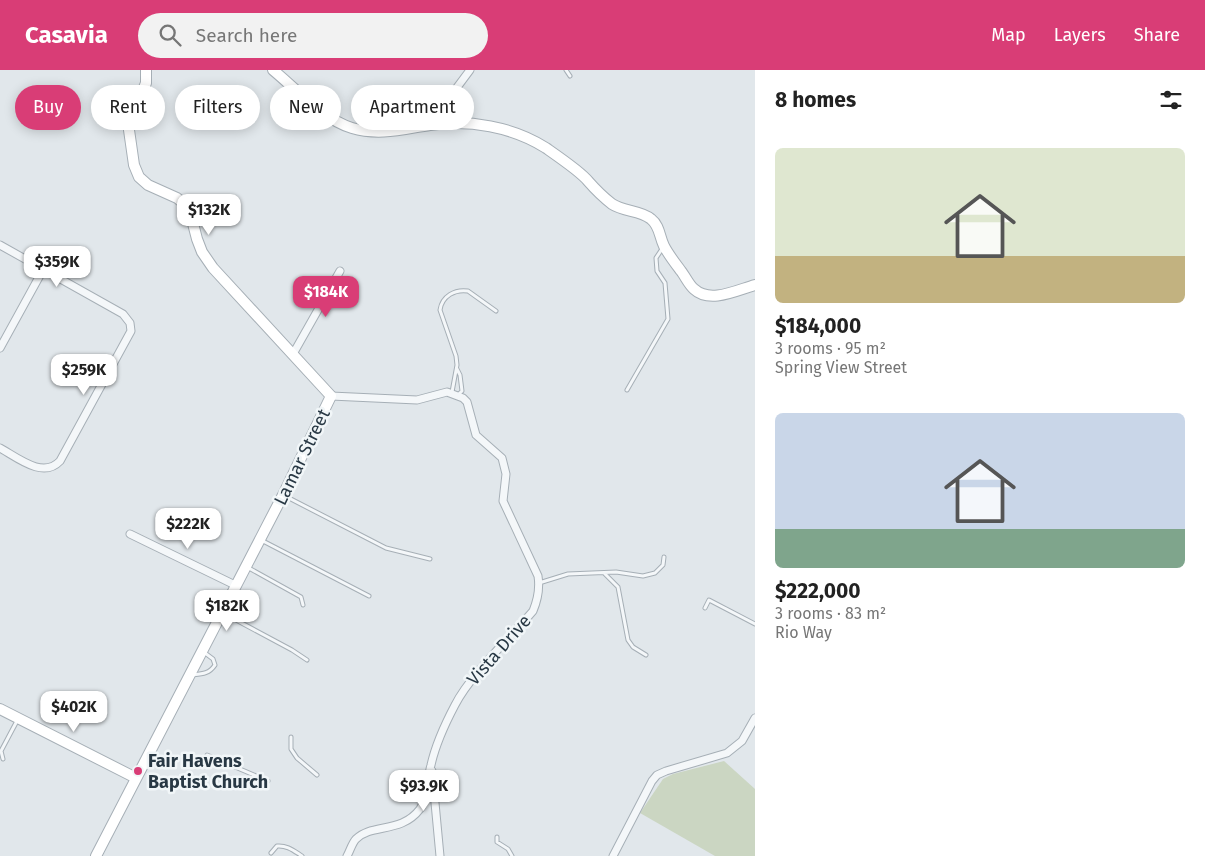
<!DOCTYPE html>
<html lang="en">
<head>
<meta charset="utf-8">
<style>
  body { margin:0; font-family:"Fira Sans",sans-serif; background:#f2f2f2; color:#222; height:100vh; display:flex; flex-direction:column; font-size:19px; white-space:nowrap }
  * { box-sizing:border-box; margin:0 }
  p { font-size:16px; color:#767676 }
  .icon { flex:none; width:28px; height:28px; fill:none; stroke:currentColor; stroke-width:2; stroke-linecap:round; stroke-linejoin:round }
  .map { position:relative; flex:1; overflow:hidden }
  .panel { display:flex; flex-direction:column; background:#fff; width:450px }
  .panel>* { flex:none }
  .top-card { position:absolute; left:15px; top:15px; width:475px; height:45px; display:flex; gap:10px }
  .price { position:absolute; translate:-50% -42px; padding:0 11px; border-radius:10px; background:#fff; color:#222; font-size:16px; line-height:32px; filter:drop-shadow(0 1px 2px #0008) }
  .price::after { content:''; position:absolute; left:50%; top:30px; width:15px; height:11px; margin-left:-8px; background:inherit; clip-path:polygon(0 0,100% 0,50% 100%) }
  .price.on { background:#d93d76; color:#fff }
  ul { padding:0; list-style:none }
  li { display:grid; align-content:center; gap:10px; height:265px; padding:0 20px }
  li span { display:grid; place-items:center; height:155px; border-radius:8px; color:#555 }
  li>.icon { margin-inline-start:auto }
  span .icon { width:90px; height:90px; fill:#fffc; stroke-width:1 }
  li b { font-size:21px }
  h2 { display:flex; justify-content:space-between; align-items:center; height:60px; padding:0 20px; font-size:21px }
  .pill { padding:0 18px; border-radius:22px; background:#fff; box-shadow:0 2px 12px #0003; font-size:18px; line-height:45px }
  .pill.on { background:#d93d76; color:#fff }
  header { display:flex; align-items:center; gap:30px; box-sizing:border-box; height:70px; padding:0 25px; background:#d93d76; color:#fff }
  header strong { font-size:24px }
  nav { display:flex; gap:28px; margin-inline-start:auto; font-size:18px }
  .search { width:350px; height:45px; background:#f2f2f2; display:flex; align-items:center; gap:12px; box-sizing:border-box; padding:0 18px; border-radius:28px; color:#767676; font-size:19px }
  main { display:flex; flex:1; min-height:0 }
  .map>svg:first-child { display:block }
  .green { fill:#cbd6c2 }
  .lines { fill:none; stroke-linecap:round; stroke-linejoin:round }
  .lane-casing { stroke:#a6afb6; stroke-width:5 }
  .street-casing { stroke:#a6afb6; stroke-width:9 }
  .secondary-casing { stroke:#a6afb6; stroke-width:12 }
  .lane { stroke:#f4f7f9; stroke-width:3 }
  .street { stroke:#f4f7f9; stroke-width:7 }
  .secondary { stroke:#fff; stroke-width:10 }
  .poi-dot { fill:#d93d76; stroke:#f1f6f8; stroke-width:2 }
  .labels { text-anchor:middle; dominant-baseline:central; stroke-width:5; stroke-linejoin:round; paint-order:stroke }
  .street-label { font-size:18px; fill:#283844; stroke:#f1f6f8 }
  .poi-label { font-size:18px; font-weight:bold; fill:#283844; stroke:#f1f6f8; text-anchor:start }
</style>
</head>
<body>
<header>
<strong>Casavia</strong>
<div class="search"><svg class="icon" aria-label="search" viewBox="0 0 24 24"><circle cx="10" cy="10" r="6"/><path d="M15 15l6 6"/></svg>Search here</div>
<nav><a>Map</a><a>Layers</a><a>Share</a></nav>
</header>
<main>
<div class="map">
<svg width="755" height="786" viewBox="0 0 755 786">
  <rect width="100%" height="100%" fill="#e1e7eb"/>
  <!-- green -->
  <path class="green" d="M 724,691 L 755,719 L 755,786 L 715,786 L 640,743 L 663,709 L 673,704 Z"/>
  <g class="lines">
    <defs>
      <path id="lane" d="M 566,0 L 570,6
        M 457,299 L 460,305 L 462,321 L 458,325
        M 627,320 L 668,249 L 665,213 L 657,201 L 656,188 L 662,179
        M 452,322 L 457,295 L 456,286 L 440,240 C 442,226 455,219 468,221 L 496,241
        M 285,426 L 386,478 L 430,489
        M 261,470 L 369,526
        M 247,497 L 301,527 L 303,535
        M 605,504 L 618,517 L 628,570 L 633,577 L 646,585
        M 539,513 L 568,504 L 616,502 L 643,506 L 655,503 L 663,495 L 664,487
        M 705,538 L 709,530 L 755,554
        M 223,543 L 292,580 L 307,590
        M 192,605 C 202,604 209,604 215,595 L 213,589 L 205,583
        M 291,667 L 291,679 L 297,688 L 317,705
        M 207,685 L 268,711
        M 3,689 L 1,681 L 18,649
        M 497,767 L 497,772 L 508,779 L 512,786
        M 271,783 L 277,776 C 287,775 294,781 302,786"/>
      <path id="street" d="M 429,55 L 470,0
        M 0,175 L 123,244 L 130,253 L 131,261 L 60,391 C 43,409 18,388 0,378
        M 0,278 L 44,198
        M 293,284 L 340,201
        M 331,326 L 417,330 L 447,322 L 463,328 L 467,332 L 476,365 L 502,388 L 506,404 L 503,431 L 538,506 C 540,519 538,529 533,541 C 510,568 471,604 455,635 C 446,652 435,677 431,695 C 427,708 428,728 420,739 C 401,764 372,753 356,769 C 352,773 350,781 347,786
        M 130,464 L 237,516
        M 432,701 L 440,786
        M 613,786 L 652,711 L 657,705 L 666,701 L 727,683 L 742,671 L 755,648"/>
      <path id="secondary" d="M 273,0 C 295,18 324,50 352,58 C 379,66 403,59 430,55 C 469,49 513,57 546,78 C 556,85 581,102 588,111 C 595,119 603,127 612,134 C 624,142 640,140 651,149 C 660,156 659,166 664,176 C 668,184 675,193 681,201 C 685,206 689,215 694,219 C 710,234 737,220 755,215
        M 0,639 L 136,708
        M 96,786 L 284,423 L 331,326 L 213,198 L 202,182 L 197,169 L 189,138 L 177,128 L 148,115 L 139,107 L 134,95 L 129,60 L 132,46 L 146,13 L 146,0"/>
    </defs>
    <!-- lane casing -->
    <use href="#lane" class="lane-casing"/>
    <!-- street casing -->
    <use href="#street" class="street-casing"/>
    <!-- secondary casing -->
    <use href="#secondary" class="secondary-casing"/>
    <!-- lane -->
    <use href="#lane" class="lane"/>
    <!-- street -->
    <use href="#street" class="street"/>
    <!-- secondary -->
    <use href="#secondary" class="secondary"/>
  </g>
  <!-- markers -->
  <circle class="poi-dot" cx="138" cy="701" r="5"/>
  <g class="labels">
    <!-- street labels -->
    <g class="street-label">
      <text transform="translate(302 387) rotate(-64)">Lamar Street</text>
      <text transform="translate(499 580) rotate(-49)">Vista Drive</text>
    </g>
    <!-- poi labels -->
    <g class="poi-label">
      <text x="148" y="691">Fair Havens<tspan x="148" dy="21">Baptist Church</tspan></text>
    </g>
  </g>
</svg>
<b class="price" style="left:209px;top:166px">$132K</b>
<b class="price" style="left:57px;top:218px">$359K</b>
<b class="price on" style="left:326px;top:248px">$184K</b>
<b class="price" style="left:84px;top:326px">$259K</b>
<b class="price" style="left:188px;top:480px">$222K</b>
<b class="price" style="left:227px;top:562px">$182K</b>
<b class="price" style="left:74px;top:663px">$402K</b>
<b class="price" style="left:424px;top:742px">$93.9K</b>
<div class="top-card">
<a class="pill on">Buy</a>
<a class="pill">Rent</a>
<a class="pill">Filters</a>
<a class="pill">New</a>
<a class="pill">Apartment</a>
</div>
</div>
<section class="panel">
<h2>8 homes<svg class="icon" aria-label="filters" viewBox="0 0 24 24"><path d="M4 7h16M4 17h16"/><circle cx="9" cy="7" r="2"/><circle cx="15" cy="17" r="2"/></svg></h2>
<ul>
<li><span style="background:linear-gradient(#dfe7d0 70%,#c2b280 0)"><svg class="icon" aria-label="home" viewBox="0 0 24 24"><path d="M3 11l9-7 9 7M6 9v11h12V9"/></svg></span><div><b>$184,000</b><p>3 rooms · 95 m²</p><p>Spring View Street</p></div></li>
<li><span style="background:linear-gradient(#c9d6e8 75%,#7fa58c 0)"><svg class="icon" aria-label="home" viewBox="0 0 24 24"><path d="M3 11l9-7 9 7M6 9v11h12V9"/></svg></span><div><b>$222,000</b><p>3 rooms · 83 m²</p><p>Rio Way</p></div></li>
</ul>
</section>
</main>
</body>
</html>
